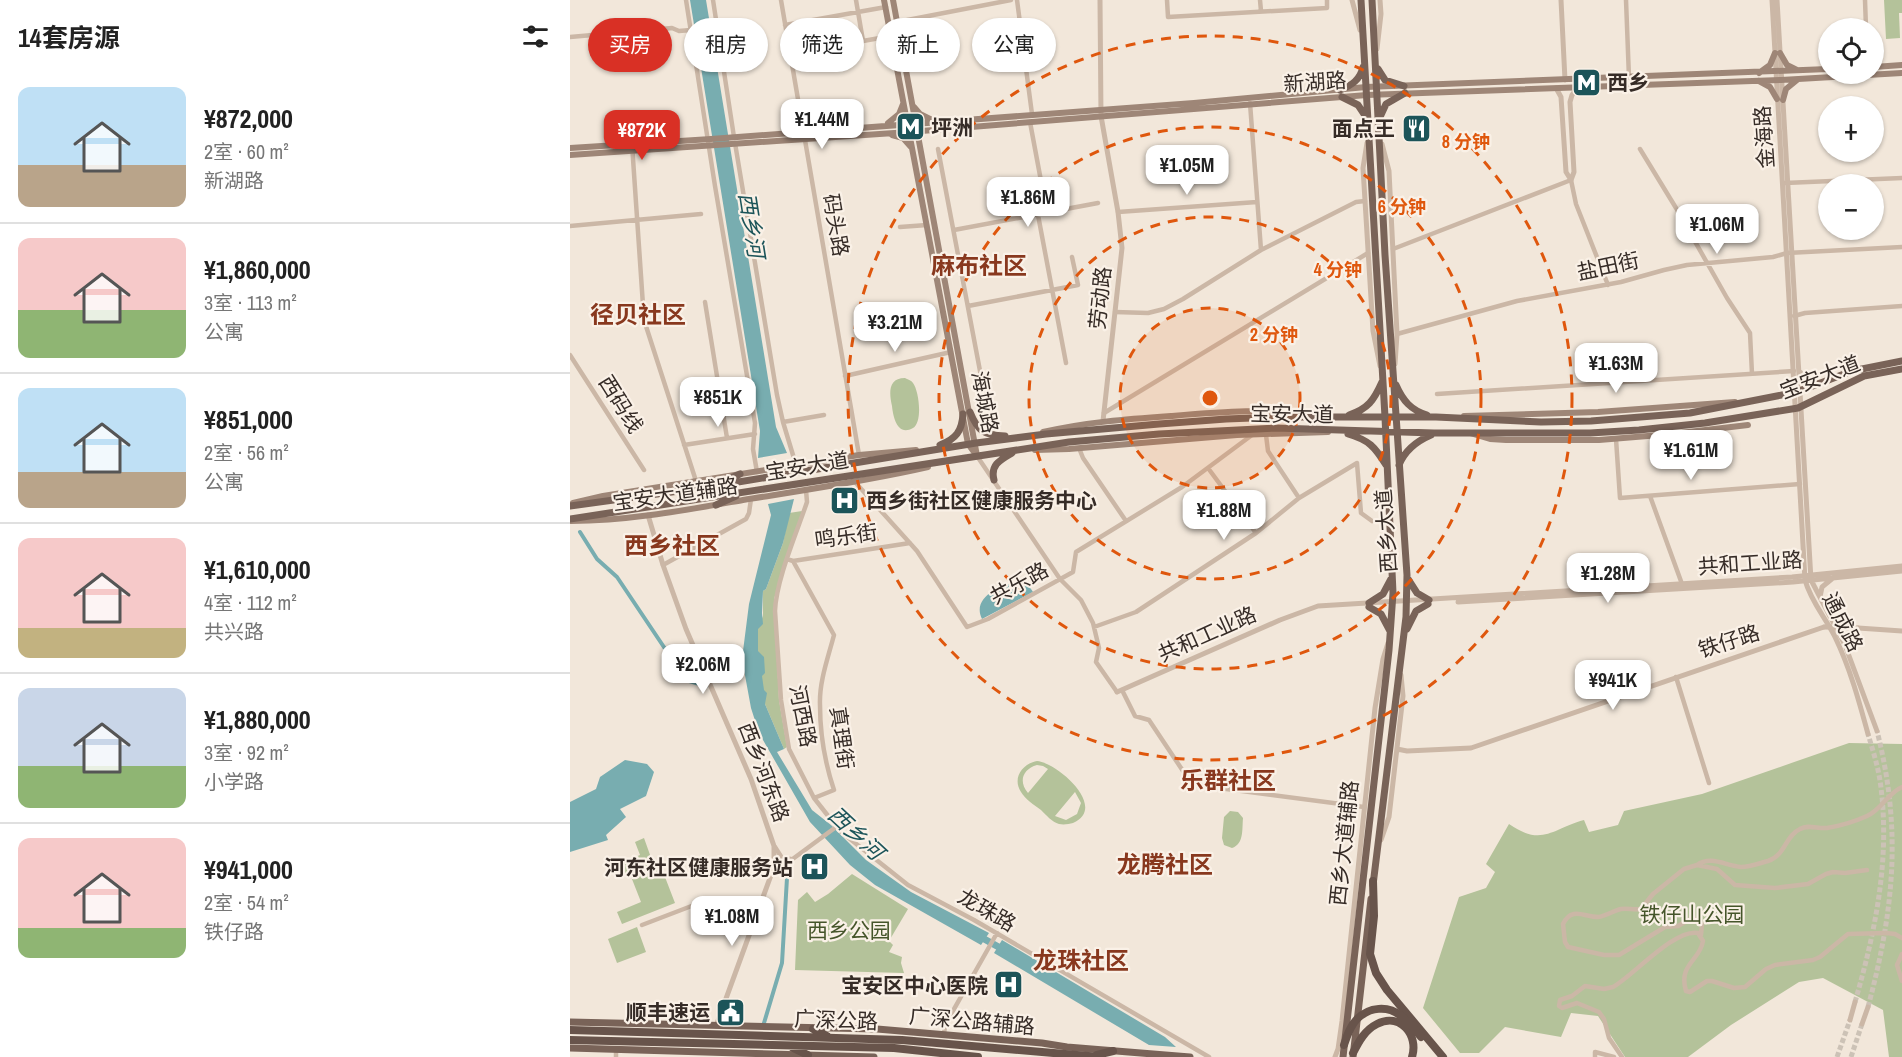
<!DOCTYPE html>
<html lang="zh">
<head>
<meta charset="utf-8">
<style>
  body { margin:0; font-family:"Archivo Narrow","Noto Sans SC",sans-serif; background:#f6f6f6; color:#222; height:100vh; display:flex; flex-direction:column; font-size:22px; white-space:nowrap }
  * { box-sizing:border-box; margin:0 }
  p { font-size:20px; color:#767676 }
  .icon { flex:none; width:33px; height:33px; fill:none; stroke:currentColor; stroke-width:2; stroke-linecap:round; stroke-linejoin:round }
  .map { position:relative; flex:1; overflow:hidden }
  .panel { display:flex; flex-direction:column; background:#fff; width:570px }
  .panel>* { flex:none }
  .guide { position:absolute; left:18px; top:18px; width:570px; height:54px; display:flex; gap:12px }
  .buttons { position:absolute; left:1248px; top:18px; display:grid; gap:12px }
  .buttons a { display:grid; place-items:center; width:66px; height:66px; border-radius:50%; background:#fff; box-shadow:0 2px 4px #0004; font-size:30px }
  .price { position:absolute; translate:-50% -51px; padding:0 14px; border-radius:12px; background:#fff; color:#222; font-size:20px; line-height:39px; filter:drop-shadow(0 2px 3px #0008) }
  .price::after { content:''; position:absolute; left:50%; top:36px; width:18px; height:14px; margin-left:-9px; background:inherit; clip-path:polygon(0 0,100% 0,50% 100%) }
  .price.active { background:#d93025; color:#fff }
  ul { padding:0; list-style:none }
  li { display:flex; align-items:center; gap:18px; height:150px; padding:0 18px }
  li+li { border-top:2px solid #e0e0e0 }
  li span { display:grid; place-items:center; flex:none; width:168px; height:120px; border-radius:12px; color:#555 }
  li>.icon { margin-inline-start:auto }
  span .icon { width:72px; height:72px; fill:#fffc; stroke-width:1 }
  li b { font-size:26px }
  h2 { display:flex; justify-content:space-between; align-items:center; height:72px; padding:0 18px; font-size:26px }
  .pill { padding:0 21px; border-radius:27px; background:#fff; box-shadow:0 2px 4px #0004; font-size:21px; line-height:54px }
  .pill.active { background:#d93025; color:#fff }
  main { display:flex; flex:1; min-height:0 }
  .map>svg:first-child { display:block }
  .green { fill:#b4c29a; fill-rule:evenodd }
  .water { fill:#78adb0 }
  .lines { fill:none; stroke-linecap:round; stroke-linejoin:round }
  .canal { stroke:#78adb0; stroke-width:4 }
  .river { stroke:#78adb0; stroke-width:7 }
  .tertiary-tunnel { stroke:#ccc2b6; stroke-width:5; stroke-dasharray:5 2.5; stroke-linecap:butt }
  .minor { stroke:#cbb7a6; stroke-width:4.5 }
  .tertiary { stroke:#cbb7a6; stroke-width:5 }
  .secondary { stroke:#9e8677; stroke-width:6 }
  .primary { stroke:#796358; stroke-width:7 }
  .trunk { stroke:#68544b; stroke-width:8 }
  .tertiary-bridge { stroke:#cbb7a6; stroke-width:5 }
  .trunk-bridge { stroke:#68544b; stroke-width:8 }
  .ring { fill:none; stroke:#df570d; stroke-width:3; stroke-dasharray:10 8 }
  .labels { text-anchor:middle; dominant-baseline:central; stroke-width:4.5; stroke-linejoin:round; paint-order:stroke }
  .street-label { font-size:21px; fill:#362c27; stroke:#faf1e7 }
  .poi-label { font-size:21px; font-weight:bold; fill:#362c27; stroke:#faf1e7; text-anchor:end }
  .park-label { font-size:21px; fill:#45552a; stroke:#faf1e7 }
  .water-label { font-size:22px; font-style:italic; fill:#1c5459; stroke:#faf1e7 }
  .quarter-label { font-size:24px; font-weight:bold; fill:#88381e; stroke:#faf1e7 }
  .centre { fill:#df570d; stroke:#faf1e7; stroke-width:3 }
  .ring-label { font-size:18px; text-anchor:middle; font-weight:bold; fill:#df570d; stroke:#faf1e7; stroke-width:4.5; stroke-linejoin:round; paint-order:stroke }
</style>
</head>
<body>
<main>
<section class="panel">
<h2>14套房源<svg class="icon" aria-label="filters" viewBox="0 0 24 24"><path d="M4 7h16M4 17h16"/><circle cx="9" cy="7" r="2"/><circle cx="15" cy="17" r="2"/></svg></h2>
<ul>
<li><span style="background:linear-gradient(#bfe0f5 65%,#b9a48a 0)"><svg class="icon" aria-label="home" viewBox="0 0 24 24"><path d="M3 11l9-7 9 7M6 9v11h12V9"/></svg></span><div><b>¥872,000</b><p>2室 · 60 m²</p><p>新湖路</p></div></li>
<li><span style="background:linear-gradient(#f6c9c9 60%,#8fb573 0)"><svg class="icon" aria-label="home" viewBox="0 0 24 24"><path d="M3 11l9-7 9 7M6 9v11h12V9"/></svg></span><div><b>¥1,860,000</b><p>3室 · 113 m²</p><p>公寓</p></div></li>
<li><span style="background:linear-gradient(#bfe0f5 70%,#b9a48a 0)"><svg class="icon" aria-label="home" viewBox="0 0 24 24"><path d="M3 11l9-7 9 7M6 9v11h12V9"/></svg></span><div><b>¥851,000</b><p>2室 · 56 m²</p><p>公寓</p></div></li>
<li><span style="background:linear-gradient(#f6c9c9 75%,#c2b280 0)"><svg class="icon" aria-label="home" viewBox="0 0 24 24"><path d="M3 11l9-7 9 7M6 9v11h12V9"/></svg></span><div><b>¥1,610,000</b><p>4室 · 112 m²</p><p>共兴路</p></div></li>
<li><span style="background:linear-gradient(#c9d6e8 65%,#8fb573 0)"><svg class="icon" aria-label="home" viewBox="0 0 24 24"><path d="M3 11l9-7 9 7M6 9v11h12V9"/></svg></span><div><b>¥1,880,000</b><p>3室 · 92 m²</p><p>小学路</p></div></li>
<li><span style="background:linear-gradient(#f6c9c9 75%,#8fb573 0)"><svg class="icon" aria-label="home" viewBox="0 0 24 24"><path d="M3 11l9-7 9 7M6 9v11h12V9"/></svg></span><div><b>¥941,000</b><p>2室 · 54 m²</p><p>铁仔路</p></div></li>
</ul>
</section>
<div class="map">
<svg width="1332" height="1057" viewBox="0 0 1332 1057">
  <rect width="100%" height="100%" fill="#f2e7da"/>
  <!-- green -->
  <path class="green" d="M 1314,0 L 1332,0 L 1332,13 L 1329,13 L 1330,38 L 1316,39 Z
    M 335,378 C 339,380 341,380 343,383 C 349,391 353,422 343,428 C 327,437 323,416 322,406 C 319,393 318,378 335,378 Z
    M 232,511 L 204,599 L 209,700 L 217,747 L 214,749 L 195,704 L 188,651 L 188,628 L 193,616 L 193,591 L 196,589 L 213,543 L 219,513 Z
    M 1279,743 L 1332,744 L 1332,1057 L 1319,1057 L 1313,1010 L 1253,978 L 1229,982 L 1161,1025 L 1118,1057 L 1055,1057 L 1028,1016 L 1001,1013 L 991,1037 L 935,1027 L 909,1053 L 890,1053 L 853,1008 L 889,897 L 916,888 L 925,872 L 916,864 L 939,824 C 972,847 982,829 1014,820 L 1019,832 L 1048,825 L 1054,811 L 1132,794 Z
    M 467,761 C 486,762 539,807 503,823 C 499,824 494,825 489,824 C 482,822 476,815 471,810 C 464,805 455,799 451,792 C 442,778 452,764 467,761 ZM 467,765 L 473,766 L 478,769 L 458,793 C 448,781 453,769 467,765 ZM 505,792 L 511,803 L 507,814 L 496,820 L 485,816 Z
    M 660,811 L 668,812 L 673,818 C 672,830 674,844 662,848 L 654,845 L 652,838 L 654,817 Z
    M 74,838 L 84,866 L 90,864 L 105,903 L 52,924 L 47,912 L 71,902 L 60,874 L 56,876 L 51,863 L 70,855 L 65,842 Z
    M 282,874 L 338,909 L 319,941 L 323,945 L 319,952 L 332,957 L 331,963 L 334,973 L 225,970 L 228,900 L 237,892 L 245,902 L 258,894 Z
    M 67,927 L 76,952 L 47,963 L 38,939 Z"/>
  <!-- water -->
  <path class="water" d="M 120,0 L 136,0 L 206,427 L 217,453 L 188,458 L 190,431 Z
    M 224,499 L 213,543 L 196,589 L 193,591 L 192,613 L 193,624 L 188,629 L 188,651 L 194,657 L 195,673 L 192,676 L 194,690 L 197,693 L 195,704 L 214,749 L 207,752 L 242,810 L 261,825 L 296,860 L 341,892 L 419,933 L 411,945 L 305,885 L 280,865 L 240,822 L 189,733 L 181,708 L 172,659 L 179,604 L 201,515 L 198,504 Z
    M 450,582 L 459,586 L 463,592 L 412,619 C 401,597 432,584 450,582 Z
    M 55,760 L 77,764 L 84,772 L 76,796 L 50,809 L 56,817 L 36,835 L 38,840 L 0,852 L 0,802 L 26,789 L 30,777 Z
    M 432,940 L 595,1037 L 606,1047 L 579,1045 L 424,953 Z"/>
  <g class="lines">
    <!-- canal -->
    <path class="canal" d="M 10,532 L 27,559 L 47,577 L 116,680 L 136,686
      M 194,1023 L 212,963 L 217,878"/>
    <!-- river -->
    <path class="river" d="M 407,935 L 434,950"/>
    <!-- tertiary-tunnel -->
    <path class="tertiary-tunnel" d="M 1285,1002 C 1305,933 1320,861 1311,788 C 1309,769 1303,751 1298,734
      M 1298,1007 C 1324,910 1332,829 1307,731
      M 1267,1057 L 1280,1020
      M 1281,1057 L 1292,1024"/>
    <!-- minor -->
    <path class="minor" d="M 116,0 L 145,186 L 185,423 L 183,449 L 187,472
      M 143,0 L 164,137
      M 211,0 L 289,455
      M 286,0 L 293,41
      M 447,0 L 462,114
      M 597,0 L 598,17 L 757,8 L 757,0
      M 690,0 L 691,11
      M 1056,0 L 1059,78
      M 1295,0 L 1296,28
      M 327,22 L 441,0
      M 215,25 L 316,7
      M 0,37 L 102,28 L 109,31 L 121,30
      M 220,54 L 321,36
      M 680,103 L 691,250
      M 460,122 L 477,213
      M 165,143 L 207,395 L 213,422 L 226,465
      M 62,144 L 74,320 L 126,481
      M 368,149 L 414,392
      M 1070,149 L 1106,208 L 1157,298 L 1180,333 L 1182,374
      M 1215,183 L 1332,178
      M 548,212 L 687,202
      M 468,215 L 496,363
      M 0,226 L 131,214
      M 330,227 L 357,225
      M 384,230 L 528,203
      M 823,249 L 1001,180 L 1006,204 L 1038,285
      M 374,271 L 392,268
      M 135,302 L 157,438
      M 398,306 L 508,285 L 502,257
      M 545,312 L 578,313 L 594,309 L 613,299 L 691,250 L 786,202 L 795,201
      M 1224,316 L 1235,313 L 1332,306
      M 827,334 L 947,301 L 1051,282 L 1094,270 L 1117,265 L 1203,257 L 1217,253 L 1332,247
      M 0,355 L 74,470
      M 275,376 L 381,352
      M 867,394 L 1224,371
      M 534,413 L 798,253
      M 213,422 L 254,415
      M 696,435 L 698,451 L 729,498
      M 1046,439 L 1050,498 L 1230,484
      M 114,445 L 185,434
      M 509,448 L 513,458 L 556,521
      M 407,456 L 490,579 L 511,600 L 523,623 L 529,648 L 526,662 L 547,692
      M 638,468 L 686,533
      M 285,482 L 347,551 L 397,627 L 418,619 L 503,572 L 506,552 L 612,487 L 682,435
      M 236,490 L 237,502 C 227,532 206,580 205,611 L 211,700 L 219,749 L 244,798 L 270,831 L 338,885 L 404,920 L 639,1057
      M 1080,496 L 1112,584
      M 220,560 L 223,561 L 340,543
      M 223,561 L 264,635 C 258,658 249,682 250,705 C 250,734 255,763 264,790 L 244,798
      M 93,565 L 176,519 L 179,513 L 181,499
      M 524,627 L 566,612 L 686,533 L 729,498 L 787,463 L 791,513 L 802,521
      M 1106,677 L 1139,783
      M 552,690 L 565,716 L 579,720 L 619,780 L 626,785 L 794,807
      M 205,847 L 212,858 L 221,859
      M 1127,865 C 1141,855 1156,866 1171,867 C 1180,867 1190,863 1198,861 C 1215,856 1215,836 1230,829 C 1238,824 1248,829 1257,828 C 1269,826 1286,821 1297,816 C 1311,810 1318,793 1332,787
      M 201,875 L 266,827
      M 72,925 L 132,902 L 190,906
      M 1131,935 L 1132,924 L 1129,920 L 1122,918 L 1108,926 L 1095,927 L 1049,955 L 1034,955 L 998,947 L 995,942 L 993,924 C 1002,906 1014,917 1028,917 C 1036,916 1043,911 1051,909 C 1057,908 1064,910 1071,909 L 1083,894 L 1114,869 L 1127,865 L 1147,869 L 1165,885 L 1205,888 L 1238,884 L 1256,874 L 1263,872 L 1275,873 L 1297,870
      M 1332,954 L 1327,965 L 1332,981
      M 374,1035 L 375,1025 L 427,933
      M 46,1057 L 46,1050
      M 1025,1057 L 1025,1052 L 1044,1057
      M 1052,1057 L 1039,1038 L 1034,1019 L 1029,1012 L 1007,1003 L 992,1008 L 989,1006 L 990,1000 L 1002,996 L 1015,986 L 1034,989 L 1043,987 C 1063,976 1105,928 1128,933 L 1133,941 C 1130,961 1108,964 1116,991 L 1120,992 L 1137,981 L 1142,981 L 1164,988 L 1175,987 L 1196,969 L 1205,965 L 1243,960 L 1250,957 L 1278,934 L 1316,933 L 1325,934 L 1332,938"/>
    <!-- tertiary -->
    <path class="tertiary" d="M 530,0 L 531,116 L 548,212 L 552,248 L 533,421
      M 782,0 L 790,30
      M 991,0 L 995,80
      M 1202,0 L 1235,580 C 1241,602 1256,618 1265,637 C 1280,668 1289,701 1298,734
      M 1207,0 L 1241,580 L 1275,645 L 1307,731
      M 807,49 L 811,14 L 810,0
      M 986,88 L 991,97 L 996,172 L 1001,180
      M 797,143 L 793,168 L 803,331 L 810,366
      M 812,144 L 819,171 L 827,334 L 825,364
      M 1001,180 L 1004,172 L 1000,102 L 1002,95 L 1008,87
      M 1230,372 L 1239,381 L 1249,382
      M 78,515 L 93,565 L 116,629 L 181,779 L 204,846 L 204,867 L 146,1026
      M 1250,597 L 1252,587 L 1263,578
      M 888,602 L 1223,582 L 1332,571
      M 1288,628 L 1332,631
      M 547,692 L 710,620 L 748,606 L 1222,577 L 1332,566
      M 827,749 L 837,751 L 901,748 L 1254,627
      M 811,840 L 819,817 L 833,696 L 831,675
      M 1280,1020 L 1285,1002
      M 1292,1024 L 1298,1007
      M 765,1057 L 768,1049 L 772,1021 L 805,708 L 813,659 L 818,643"/>
    <!-- secondary -->
    <path class="secondary" d="M 314,0 L 398,444 L 407,456
      M 323,0 L 407,456
      M 1210,53 L 1217,65 L 1227,70
      M 1304,67 L 1332,65
      M 1189,73 L 1200,65 L 1205,53
      M 1189,81 L 1200,87 L 1207,99
      M 1213,100 L 1216,89 L 1227,80
      M 344,107 L 350,114 L 362,120
      M 318,123 L 329,114 L 333,104
      M 322,135 L 333,138 L 341,147
      M 0,148 L 141,139 L 624,103 L 796,87 L 1258,69
      M 0,155 L 339,132 L 797,95 L 1211,80 L 1332,73
      M 894,416 L 1028,412 L 1165,402
      M 473,432 C 516,422 558,419 601,416 C 651,412 700,408 749,415
      M 900,433 L 920,439 L 936,440 L 1029,440 L 1102,434 L 1178,425
      M 465,450 L 499,449 L 667,435 L 758,432
      M 3,503 L 33,496 L 289,455 L 346,450
      M 1,521 C 58,521 116,510 173,500 C 235,490 297,481 358,467"/>
    <!-- primary -->
    <path class="primary" d="M 802,0 L 815,255 L 837,575 L 836,617 L 803,885
      M 808,69 L 815,80 L 834,86
      M 770,90 C 782,85 790,80 793,67
      M 772,97 L 788,105 L 796,117
      M 810,117 L 816,104 L 835,93
      M 826,385 C 833,401 841,410 857,415
      M 400,412 C 408,432 414,435 435,436
      M 779,415 C 798,409 804,400 812,382
      M 778,434 C 799,440 805,447 816,465
      M 370,445 C 386,439 392,431 393,414
      M 829,465 C 835,450 847,441 861,435
      M 424,480 C 420,465 430,460 442,453
      M 150,483 L 170,474
      M 146,505 L 166,496
      M 0,506 L 138,487 L 406,443 L 476,434 L 589,424 L 656,419 L 712,417 L 866,417 L 971,422 L 1021,421 L 1120,413 L 1227,392 L 1282,371 L 1332,361
      M 0,519 L 499,442 L 589,434 L 706,428 L 864,433 L 1020,433 L 1069,430 L 1135,423 L 1228,408 L 1294,376 L 1332,369
      M 838,579 L 847,593 L 859,600
      M 799,603 L 813,594 L 821,579
      M 799,607 L 811,614 L 820,631
      M 837,629 L 846,611 L 858,604
      M 0,1022 L 307,1029 L 472,1043 L 497,1047 L 620,1057
      M 0,1048 L 304,1057
      M 773,1057 L 819,650 L 823,593 L 815,417 L 791,0
      M 783,1057 L 801,899"/>
    <!-- trunk -->
    <path class="trunk" d="M 803,881 L 804,916 L 800,954 L 806,973 L 817,990 L 873,1057
      M 243,1029 L 257,1036
      M 0,1030 L 332,1040 L 530,1057
      M 0,1040 L 324,1048 L 408,1057
      M 223,1048 L 238,1055
      M 783,1053 C 789,1041 795,1030 807,1024 C 830,1012 849,1035 842,1057
      M 527,1055 L 543,1051"/>
    <!-- tertiary-bridge -->
    <path class="tertiary-bridge" d="M 1254,627 L 1288,628"/>
    <!-- trunk-bridge -->
    <path class="trunk-bridge" d="M 774,1045 C 777,1036 780,1026 787,1019 C 799,1007 818,1005 831,1016 C 839,1021 845,1030 851,1037"/>
  </g>
  <!-- distance rings -->
  <circle cx="640" cy="398" r="90" fill="#df570d" fill-opacity=".12"/>
  <g class="ring">
    <circle cx="640" cy="398" r="90"/>
    <circle cx="640" cy="398" r="181"/>
    <circle cx="640" cy="398" r="271"/>
    <circle cx="640" cy="398" r="362"/>
  </g>
  <!-- icons -->
  <defs>
    <symbol id="metro-square" viewBox="-11 -11 22 22"><rect x="-9" y="-9" width="18" height="18" rx="4" fill="#1c5459" stroke="#faf1e7"/><path d="M-5.5 5V-5H-3L0 0L3-5H5.5V5H3V-.5L0 4L-3-.5V5Z" fill="#fff"/></symbol>
    <symbol id="restaurant-square" viewBox="-11 -11 22 22"><rect x="-9" y="-9" width="18" height="18" rx="4" fill="#1c5459" stroke="#faf1e7"/><path d="M-5-6h1v4h1v-4h1v4h1v-4h1v5L-1.5 .5V6h-2V.5L-5-1ZM5-6V6H3V1.5H1.5Q1.5-4 5-6Z" fill="#fff"/></symbol>
    <symbol id="hospital-square" viewBox="-11 -11 22 22"><rect x="-9" y="-9" width="18" height="18" rx="4" fill="#1c5459" stroke="#faf1e7"/><path d="M-5-5h3v3.5h4V-5h3V5h-3V1.5h-4V5h-3Z" fill="#fff"/></symbol>
    <symbol id="civic-square" viewBox="-11 -11 22 22"><rect x="-9" y="-9" width="18" height="18" rx="4" fill="#1c5459" stroke="#faf1e7"/><path d="M-.6-6.5H3V-4.5H.6V-3L4-1V1h2V6H-6V1h2V-1L-.6-3ZM-1.2 2.5V6h2.4V2.5Z" fill="#fff"/></symbol>
  </defs>
  <g fill-rule="evenodd">
    <use href="#metro-square" x="1000" y="66" width="33" height="33"/>
    <use href="#metro-square" x="324" y="110" width="33" height="33"/>
    <use href="#restaurant-square" x="830" y="112" width="33" height="33"/>
    <use href="#hospital-square" x="258" y="484" width="33" height="33"/>
    <use href="#hospital-square" x="228" y="850" width="33" height="33"/>
    <use href="#hospital-square" x="422" y="968" width="33" height="33"/>
    <use href="#civic-square" x="144" y="996" width="33" height="33"/>
  </g>
  <g class="labels">
    <!-- street labels -->
    <g class="street-label">
      <text transform="translate(745 82) rotate(-4)">新湖路</text>
      <text transform="translate(1194 137) rotate(-94)">金海路</text>
      <text transform="translate(266 225) rotate(80)">码头路</text>
      <text transform="translate(1038 266) rotate(-12)">盐田街</text>
      <text transform="translate(530 298) rotate(-84)">劳动路</text>
      <text transform="translate(1250 377) rotate(-21)">宝安大道</text>
      <text transform="translate(415 402) rotate(79)">海城路</text>
      <text transform="translate(51 404) rotate(58)">西码线</text>
      <text transform="translate(722 414) rotate(1)">宝安大道</text>
      <text transform="translate(237 466) rotate(-9)">宝安大道</text>
      <text transform="translate(105 494) rotate(-8)">宝安大道辅路</text>
      <text transform="translate(816 531) rotate(-94)">西乡大道</text>
      <text transform="translate(276 536) rotate(-8)">鸣乐街</text>
      <text transform="translate(1180 563) rotate(-4)">共和工业路</text>
      <text transform="translate(449 583) rotate(-29)">共乐路</text>
      <text transform="translate(1273 622) rotate(63)">通成路</text>
      <text transform="translate(637 634) rotate(-24)">共和工业路</text>
      <text transform="translate(1159 641) rotate(-18)">铁仔路</text>
      <text transform="translate(233 716) rotate(79)">河西路</text>
      <text transform="translate(272 738) rotate(82)">真理街</text>
      <text transform="translate(194 772) rotate(69)">西乡河东路</text>
      <text transform="translate(774 843) rotate(-84)">西乡大道辅路</text>
      <text transform="translate(417 910) rotate(30)">龙珠路</text>
      <text transform="translate(266 1020) rotate(2)">广深公路</text>
      <text transform="translate(402 1021) rotate(5)">广深公路辅路</text>
    </g>
    <!-- poi labels -->
    <g class="poi-label">
      <text x="1037" y="82" text-anchor="start">西乡</text>
      <text x="361" y="127" text-anchor="start">坪洲</text>
      <text x="825" y="128">面点王</text>
      <text x="296" y="500" text-anchor="start">西乡街社区健康服务中心</text>
      <text x="223" y="867">河东社区健康服务站</text>
      <text x="418" y="985">宝安区中心医院</text>
      <text x="140" y="1012">顺丰速运</text>
    </g>
    <!-- park labels -->
    <g class="park-label">
      <text x="1122" y="914">铁仔山公园</text>
      <text x="279" y="930">西乡公园</text>
    </g>
    <!-- water labels -->
    <g class="water-label">
      <text transform="translate(182 225) rotate(81)">西乡河</text>
      <text transform="translate(286 833) rotate(43)">西乡河</text>
    </g>
    <!-- quarter labels -->
    <g class="quarter-label">
      <text x="409" y="265">麻布社区</text>
      <text x="68" y="314">径贝社区</text>
      <text x="102" y="545">西乡社区</text>
      <text x="658" y="780">乐群社区</text>
      <text x="595" y="864">龙腾社区</text>
      <text x="511" y="960">龙珠社区</text>
    </g>
  </g>
  <circle cx="640" cy="398" r="9" class="centre"/>
  <g class="ring-label">
    <text x="896" y="148">8 分钟</text>
    <text x="832" y="213">6 分钟</text>
    <text x="768" y="276">4 分钟</text>
    <text x="704" y="341">2 分钟</text>
  </g>
</svg>
<div class="buttons">
<a><svg class="icon" aria-label="locate" viewBox="0 0 24 24"><circle cx="12" cy="12" r="6"/><path d="M12 2v4M12 18v4M2 12h4M18 12h4"/></svg></a>
<a>+</a>
<a>−</a>
</div>
<b class="price" style="left:252px;top:150px">¥1.44M</b>
<b class="price active" style="left:72px;top:161px">¥872K</b>
<b class="price" style="left:617px;top:196px">¥1.05M</b>
<b class="price" style="left:458px;top:228px">¥1.86M</b>
<b class="price" style="left:1147px;top:255px">¥1.06M</b>
<b class="price" style="left:325px;top:353px">¥3.21M</b>
<b class="price" style="left:1046px;top:394px">¥1.63M</b>
<b class="price" style="left:148px;top:428px">¥851K</b>
<b class="price" style="left:1121px;top:481px">¥1.61M</b>
<b class="price" style="left:654px;top:541px">¥1.88M</b>
<b class="price" style="left:1038px;top:604px">¥1.28M</b>
<b class="price" style="left:133px;top:695px">¥2.06M</b>
<b class="price" style="left:1043px;top:711px">¥941K</b>
<b class="price" style="left:162px;top:947px">¥1.08M</b>
<div class="guide">
<a class="pill active">买房</a>
<a class="pill">租房</a>
<a class="pill">筛选</a>
<a class="pill">新上</a>
<a class="pill">公寓</a>
</div>
</div>
</main>
</body>
</html>
